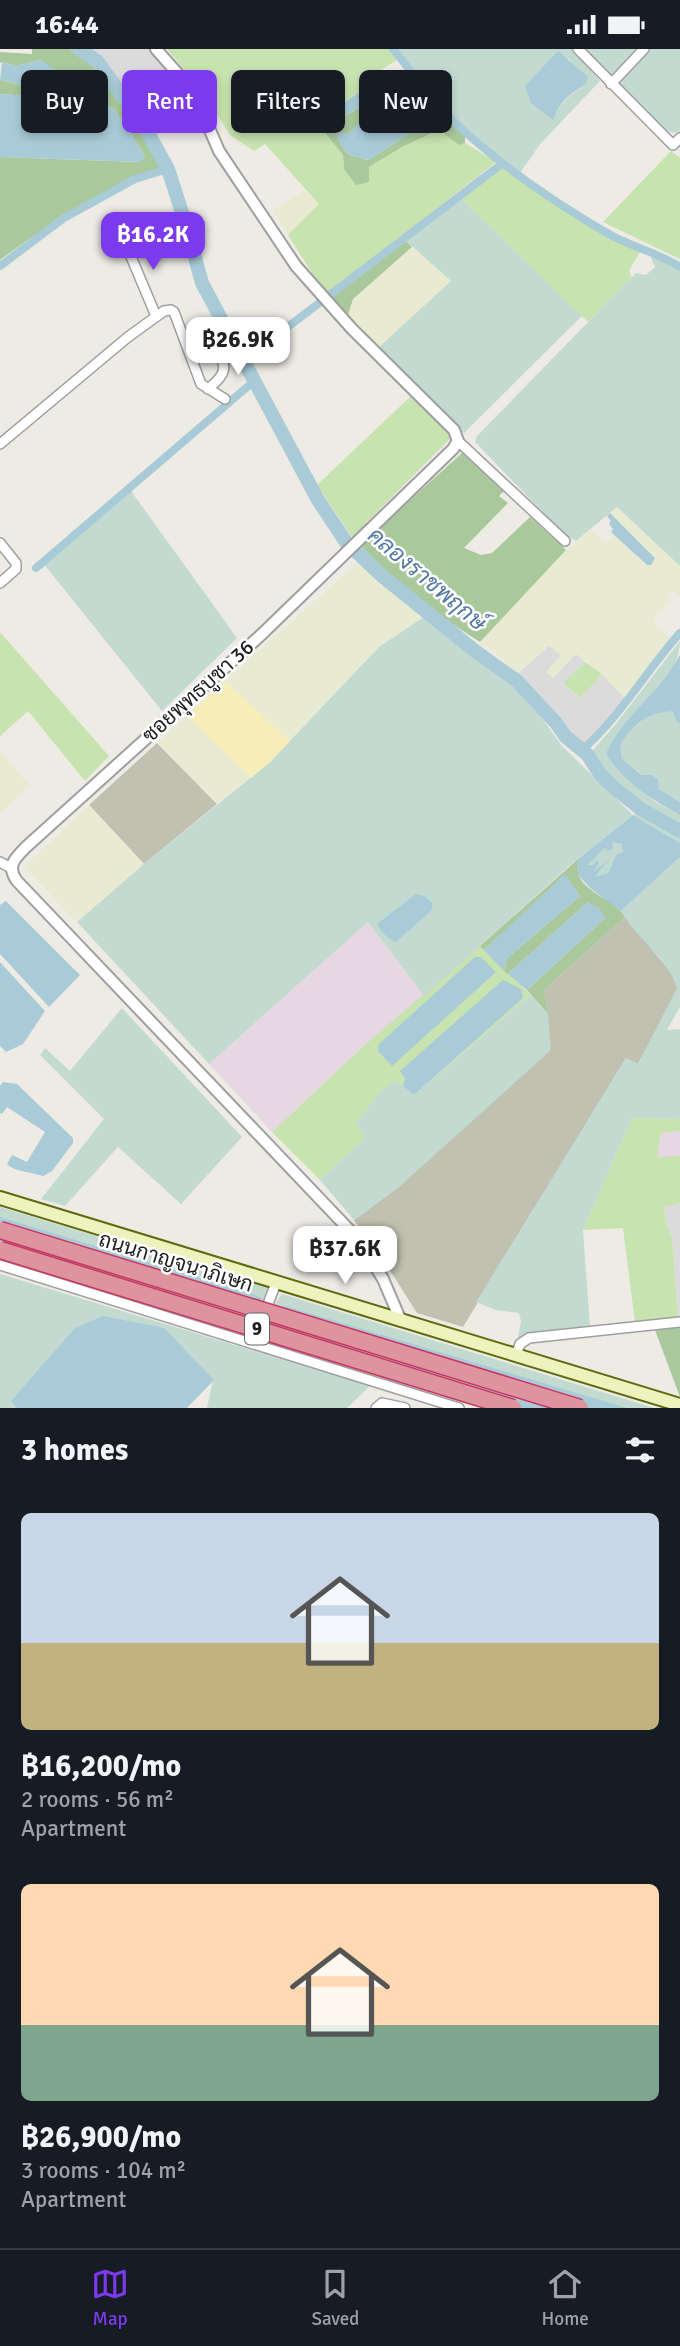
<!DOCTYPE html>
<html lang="en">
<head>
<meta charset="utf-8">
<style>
  body { margin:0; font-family:Signika,Sarabun,sans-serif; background:#20242c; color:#f1f3f6; height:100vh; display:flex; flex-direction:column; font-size:26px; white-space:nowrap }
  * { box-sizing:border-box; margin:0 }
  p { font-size:23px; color:#9ea1a6 }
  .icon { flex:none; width:38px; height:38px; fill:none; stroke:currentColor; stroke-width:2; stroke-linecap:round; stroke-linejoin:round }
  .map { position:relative; height:1359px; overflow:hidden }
  .side { display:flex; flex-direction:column; background:#171b24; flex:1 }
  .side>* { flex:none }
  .top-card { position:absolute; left:21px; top:21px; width:639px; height:63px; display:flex; gap:14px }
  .price { position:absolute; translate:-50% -60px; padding:0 16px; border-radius:14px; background:#fff; color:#222; font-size:23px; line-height:46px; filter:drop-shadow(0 2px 4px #0008) }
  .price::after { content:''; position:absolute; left:50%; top:42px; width:21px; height:16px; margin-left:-10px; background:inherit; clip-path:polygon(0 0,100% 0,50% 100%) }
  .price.selected { background:#7c3aed; color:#fff }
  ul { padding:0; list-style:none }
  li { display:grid; align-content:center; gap:14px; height:371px; padding:0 21px }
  li span { display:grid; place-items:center; height:217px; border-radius:10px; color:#555 }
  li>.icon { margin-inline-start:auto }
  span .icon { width:126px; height:126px; fill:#fffc; stroke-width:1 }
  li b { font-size:30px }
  h2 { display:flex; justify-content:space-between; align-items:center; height:84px; padding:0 21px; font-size:30px }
  .chip { padding:0 24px; border-radius:10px; background:#171b24; box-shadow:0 4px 10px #0003; font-size:24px; line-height:63px }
  .chip.selected { background:#7c3aed; color:#fff }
  .status { display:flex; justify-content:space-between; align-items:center; height:49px; padding:0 35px; background:#171b24; direction:ltr }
  .status svg { height:19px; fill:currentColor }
  .tab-bar { display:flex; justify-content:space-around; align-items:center; height:98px; border-top:2px solid #363941; background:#171b24; font-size:19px; color:#9ea1a6 }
  .tab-bar a { display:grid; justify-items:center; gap:4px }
  .tab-bar .selected { color:#7c3aed }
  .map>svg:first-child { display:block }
  .residential { fill:#dcdbdb }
  .industrial { fill:#e6d7e3 }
  .construction { fill:#c1c1b1 }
  .farmland { fill:#e8ebd2 }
  .grass { fill:#c7e3af }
  .forest { fill:#a9c99d; fill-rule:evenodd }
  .wetland { fill:#c3dad0; fill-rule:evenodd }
  .sand { fill:#f7edb9 }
  .water { fill:#a9cbd7; fill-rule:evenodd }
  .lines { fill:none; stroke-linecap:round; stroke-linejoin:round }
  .canal { stroke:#a9cbd7; stroke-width:8 }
  .river { stroke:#a9cbd7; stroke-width:14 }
  .minor-casing { stroke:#9f9f9f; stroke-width:12 }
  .tertiary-casing { stroke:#9f9f9f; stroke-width:14 }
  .secondary-casing { stroke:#5d6a0f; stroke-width:16 }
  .minor { stroke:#fff; stroke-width:9 }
  .tertiary { stroke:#fff; stroke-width:10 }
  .secondary { stroke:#eef3bd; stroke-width:12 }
  .motorway-bridge-casing { stroke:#c83562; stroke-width:19; stroke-linecap:butt }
  .motorway-bridge { stroke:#de949f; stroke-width:16 }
  .labels { text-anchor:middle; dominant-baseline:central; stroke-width:5; stroke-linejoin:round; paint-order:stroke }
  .shield { fill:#fff; stroke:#626262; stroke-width:2 }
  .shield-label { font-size:19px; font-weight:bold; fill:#1e1e1e }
  .street-label { font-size:21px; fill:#1e1e1e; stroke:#fff }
  .water-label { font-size:23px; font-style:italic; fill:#5479a4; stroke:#fff }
</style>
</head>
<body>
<div class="status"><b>16:44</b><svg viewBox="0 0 49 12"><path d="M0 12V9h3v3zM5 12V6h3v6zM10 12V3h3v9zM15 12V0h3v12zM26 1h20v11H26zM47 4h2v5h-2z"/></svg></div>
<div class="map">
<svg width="680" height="1359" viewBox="0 0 680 1359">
  <rect width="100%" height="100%" fill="#eeebe5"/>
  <!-- residential -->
  <path class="residential" d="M 73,0 L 154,0 L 192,61 L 148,92 L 118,47 L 100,24 L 90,13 Z
    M 549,596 L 562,606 L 553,628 L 575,604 L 585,613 L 563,634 L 579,649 L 602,625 L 625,649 L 601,683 L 582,699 L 517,625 Z
    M 680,1154 L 680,1269 L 678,1269 L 672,1188 L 667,1176 L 664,1157 Z"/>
  <!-- industrial -->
  <path class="industrial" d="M 368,873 L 424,947 L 369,992 L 272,1083 L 209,1015 Z
    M 680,1082 L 680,1107 L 657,1109 L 661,1084 Z"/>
  <!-- construction -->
  <path class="construction" d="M 157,694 L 217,755 L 144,815 L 89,756 Z
    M 625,868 L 674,927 L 678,939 L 650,994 L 637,1016 L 626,1009 L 463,1278 L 417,1264 L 391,1223 L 354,1171 L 400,1137 L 548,965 L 544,941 Z"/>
  <!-- farmland -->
  <path class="farmland" d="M 305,141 L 319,155 L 288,186 L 273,161 Z
    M 412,198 L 452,232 L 378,299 L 347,269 L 353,250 Z
    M 617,458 L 680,517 L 680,548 L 674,542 L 667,548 L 671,552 L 652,571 L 672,591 L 625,649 L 602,625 L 576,605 L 553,629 L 546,623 L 561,606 L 549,597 L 517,625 L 493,602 L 480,593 L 566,501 L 591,480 L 606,494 L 614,486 L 646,516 L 655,508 L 610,464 Z
    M 357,514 L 424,568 L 379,598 L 290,692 L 225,632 Z
    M 187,667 L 251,729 L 217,755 L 157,694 Z
    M 0,701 L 30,737 L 0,764 Z
    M 89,756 L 144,815 L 77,873 L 24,818 Z"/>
  <!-- grass -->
  <path class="grass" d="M 167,0 L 388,0 L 397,11 L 376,24 L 377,30 L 317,74 L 343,106 L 344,120 L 369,133 L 369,118 L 402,98 L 440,81 L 459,95 L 465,94 L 496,113 L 326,246 L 288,186 L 319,155 L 265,95 L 254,102 L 230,86 L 203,43 Z
    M 671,102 L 680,109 L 680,210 L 603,173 Z
    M 503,118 L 582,173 L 640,203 L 629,222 L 632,228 L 588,273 L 462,150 Z
    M 411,347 L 448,382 L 451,389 L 352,488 L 317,436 Z
    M 0,583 L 109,707 L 85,732 L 28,662 L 0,687 Z
    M 585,613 L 602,625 L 580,649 L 563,634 Z
    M 480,897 L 531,946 L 414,1046 L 523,949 L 401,1022 L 405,1029 L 403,1037 L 396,1031 L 366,1089 L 320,1131 L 272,1083 L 369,992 Z
    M 632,1069 L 680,1070 L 680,1082 L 661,1084 L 657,1108 L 680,1107 L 680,1154 L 664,1158 L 667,1176 L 672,1188 L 678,1269 L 635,1273 L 623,1179 L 583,1181 Z"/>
  <!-- forest -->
  <path class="forest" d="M 32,0 C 44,0 59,0 70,0 C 96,5 150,94 164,118 C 102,143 54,171 0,211 L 0,108 L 139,113 L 145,107 L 115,61 L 100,51 L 0,45 L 0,31 L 29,38 L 61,38 L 41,11 L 16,17 L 2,13 L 0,14 L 0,3 L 32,5 Z
    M 414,31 L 441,63 L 465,86 L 465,94 L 459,96 L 439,81 L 402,98 L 369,118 L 369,133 L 356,136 L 344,120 L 343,106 L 322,80 L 381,46 L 386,41 L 391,44 ZM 393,54 L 399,57 L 399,63 L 410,84 L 368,111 C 345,103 351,112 337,88 L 339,84 L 350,84 C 362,71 375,58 393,54 Z
    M 405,191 L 412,198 L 353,250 L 347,269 L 328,250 Z
    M 462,404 L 505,441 L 499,447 L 508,454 L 464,499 L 481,506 L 492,504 L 530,468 L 566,501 L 480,593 C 433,564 390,528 352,488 L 366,474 L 376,482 Z
    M 578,810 C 578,815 577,823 579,827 C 588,846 615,850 625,868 L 544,941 L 548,965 L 527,941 L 605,869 L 588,853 L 508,925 L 504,922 L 507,909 L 580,847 L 565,826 L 484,901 L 480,897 Z
    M 680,1277 L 680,1348 L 655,1281 Z"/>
  <!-- wetland -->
  <path class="wetland" d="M 388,0 L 573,0 L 600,32 L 541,94 L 520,124 L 465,86 L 441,63 ZM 568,9 L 586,35 C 570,45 560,54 552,71 Z
    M 585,0 L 637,0 L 612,29 Z
    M 649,0 L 680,0 L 680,83 L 672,84 L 665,81 L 619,33 Z
    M 462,150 L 582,267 L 464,384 L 378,299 L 451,232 L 405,191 Z
    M 650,206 L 680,222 L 680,517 L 617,458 L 576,492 L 563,484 L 475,393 L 477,387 L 636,224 L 646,226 L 655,218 Z
    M 131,442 L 237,589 L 162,662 L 43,514 Z
    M 424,568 L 503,627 L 530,653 L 562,697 L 633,766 L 640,763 L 680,788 L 680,794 L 633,766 L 569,817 L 424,947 L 368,873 L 209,1015 L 77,873 L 144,815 L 269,714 L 379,598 Z
    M 680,592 C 680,625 647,648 628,672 C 620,682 613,693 606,704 L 654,752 L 680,766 L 680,778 C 661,767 593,723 593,701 L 615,676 Z
    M 659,662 L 673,663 L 677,673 L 680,674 L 680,753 L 659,740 L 651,726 L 643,726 L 622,710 L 620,697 C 628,681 643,669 659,662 Z
    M 612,793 L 622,795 L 625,802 L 616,806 L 608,824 L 594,829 L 605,813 L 590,825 L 593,816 L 587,817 L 605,799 L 611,798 Z
    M 680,808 L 680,958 L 667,981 L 680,980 L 680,1070 L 632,1069 L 583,1181 L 590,1278 L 522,1288 L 516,1298 L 521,1272 L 519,1264 L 496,1261 L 476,1253 L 626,1009 L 638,1015 L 677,939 C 668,909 636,889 621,862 Z
    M 531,946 L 548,965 L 551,1001 L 400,1137 L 354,1171 L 320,1131 L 365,1089 L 356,1074 L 383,1040 L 396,1031 L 414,1046 Z
    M 122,959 L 242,1088 L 181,1155 L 118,1098 L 65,1157 L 41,1150 L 104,1070 L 40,1006 L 45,999 L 70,1022 Z
    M 0,1158 L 267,1239 L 267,1249 L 253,1287 L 0,1209 Z
    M 0,1225 L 370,1337 L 347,1359 L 207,1359 L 213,1331 L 12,1352 L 17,1359 L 0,1359 Z
    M 282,1245 L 654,1359 L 484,1359 L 265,1291 C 267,1274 271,1258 282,1245 Z"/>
  <!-- sand -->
  <path class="sand" d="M 225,632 L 290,692 L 269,714 L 251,729 L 187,667 Z"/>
  <!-- water -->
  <path class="water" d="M 558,2 L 588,28 L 586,35 C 570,44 559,53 553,71 L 531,54 L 525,37 Z
    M 41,11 L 58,23 L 62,38 L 29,38 L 0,31 L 2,13 L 16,17 Z
    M 377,30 L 386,41 L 381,46 L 321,80 L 317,74 Z
    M 0,45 L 100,51 L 115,61 L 145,107 L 140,113 L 0,108 Z
    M 393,54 L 399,57 L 399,63 L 407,66 L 410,84 L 368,111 C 346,103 351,112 337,88 L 339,84 L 350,84 C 363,70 374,58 393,54 Z
    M 610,464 L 655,509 L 651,516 L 647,516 L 611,483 L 613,480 L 609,475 L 611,472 L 607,467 Z
    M 680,606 L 680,674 L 677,674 L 673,663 C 650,661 631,677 620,697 L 622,710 L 642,726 L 651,726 L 658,730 L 659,740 L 680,753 L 680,766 C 652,751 622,732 606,704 C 619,677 642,656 661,634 C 669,625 674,615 680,606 Z
    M 633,766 L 680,794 L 680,808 L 621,862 L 590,839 L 578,826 L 578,810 ZM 612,793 L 622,795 L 622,800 L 624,802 L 616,806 L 608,824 L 595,828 L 608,811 L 594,822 L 599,814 L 597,811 L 593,816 L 588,816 L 605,799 L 608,802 L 613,800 Z
    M 565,825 L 580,847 L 507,909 L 504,922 L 484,901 Z
    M 416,845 L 424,847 L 432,854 L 432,861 L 396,893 C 388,890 381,883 377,875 Z
    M 6,852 L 80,926 L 49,958 L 0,905 L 0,856 Z
    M 588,853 L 600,860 L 605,869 L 528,940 L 528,942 L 508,925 Z
    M 475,908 L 481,908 L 496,923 L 392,1017 L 378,1002 L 379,995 Z
    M 0,913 L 45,962 L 23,995 L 6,1003 L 0,997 Z
    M 503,931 L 521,940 L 523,949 L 414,1046 L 403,1037 L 405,1029 L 400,1022 Z
    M 3,1033 L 17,1035 L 73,1089 L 73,1094 L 52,1122 L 43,1127 C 31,1123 15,1123 7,1115 L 12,1106 L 27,1113 L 45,1083 L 7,1058 L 2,1065 L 0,1064 L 0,1037 Z
    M 0,1168 L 253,1245 L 262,1249 L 250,1281 L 0,1205 Z
    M 285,1257 L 627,1359 L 496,1359 L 273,1282 L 278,1261 Z
    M 103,1267 L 164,1279 L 214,1331 L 187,1359 L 17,1359 L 11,1352 L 75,1279 Z"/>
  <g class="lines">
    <!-- canal -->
    <path class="canal" d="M 393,0 C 409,19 423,41 440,59 C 489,109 547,149 607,184 C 631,198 657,203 680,218
      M 0,217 L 64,169 L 135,130 L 168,120
      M 243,312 L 503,114
      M 36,519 L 253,333
      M 582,701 C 620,668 646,622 680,584"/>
    <!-- river -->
    <path class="river" d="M 79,0 L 97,12 L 143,75 L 168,120 L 187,179 L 202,234 L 318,451 L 346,493 L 381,526 L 475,602 L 517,632 L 556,674 L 566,688 L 587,705 L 600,725 L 614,739 L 641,760 L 680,782"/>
    <defs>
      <path id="minor" d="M 578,0 L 673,96 L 680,89
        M 611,35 L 644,0
        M 124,191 L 156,267
        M 208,340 C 220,330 230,321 219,306
        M 458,392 L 565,492
        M 0,395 L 128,288 L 164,262 L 171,261 L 174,263 L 201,335 L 225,350
        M 0,494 L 16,514 L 16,520 L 0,534
        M 0,813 L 11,819
        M 0,1216 L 459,1359
        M 253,1294 L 276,1234
        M 516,1306 L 520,1295 L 529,1289 L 680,1273
        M 376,1359 L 382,1354 L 405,1359"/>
      <path id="tertiary" d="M 156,0 L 193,42 L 219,102 L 296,217 L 352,280 L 454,381 L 458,392 L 453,400 L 262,585 L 26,798 C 15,809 6,817 17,832 L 358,1190 L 383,1230 L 401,1272"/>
      <path id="secondary" d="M 0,1149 L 680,1356"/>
    </defs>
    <!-- minor casing -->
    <use href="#minor" class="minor-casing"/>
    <!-- tertiary casing -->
    <use href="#tertiary" class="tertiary-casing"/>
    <!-- secondary casing -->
    <use href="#secondary" class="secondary-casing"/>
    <!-- minor -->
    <use href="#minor" class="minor"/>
    <!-- tertiary -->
    <use href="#tertiary" class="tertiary"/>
    <!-- secondary -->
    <use href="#secondary" class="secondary"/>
    <defs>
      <path id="motorway-bridge" d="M 0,1181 L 580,1359
        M 0,1201 L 513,1359"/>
    </defs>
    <!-- motorway-bridge casing -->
    <use href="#motorway-bridge" class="motorway-bridge-casing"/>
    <!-- motorway-bridge -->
    <use href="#motorway-bridge" class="motorway-bridge"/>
  </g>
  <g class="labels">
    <!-- shield labels -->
    <rect class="shield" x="245" y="1264.5" width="24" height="31" rx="5"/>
    <g class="shield-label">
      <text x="257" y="1280">9</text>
    </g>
    <!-- street labels -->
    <g class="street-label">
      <text transform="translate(198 642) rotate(-42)">ซอยพุทธบูชา 36</text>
      <text transform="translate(176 1213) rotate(17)">ถนนกาญจนาภิเษก</text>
    </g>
    <!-- water labels -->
    <g class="water-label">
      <text transform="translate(427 530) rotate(40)">คลองราชพฤกษ์</text>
    </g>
  </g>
</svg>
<b class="price selected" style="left:153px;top:223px">฿16.2K</b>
<b class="price" style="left:238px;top:328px">฿26.9K</b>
<b class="price" style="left:345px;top:1237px">฿37.6K</b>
<div class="top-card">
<a class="chip">Buy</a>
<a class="chip selected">Rent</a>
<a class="chip">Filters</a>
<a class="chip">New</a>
</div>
</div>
<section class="side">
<h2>3 homes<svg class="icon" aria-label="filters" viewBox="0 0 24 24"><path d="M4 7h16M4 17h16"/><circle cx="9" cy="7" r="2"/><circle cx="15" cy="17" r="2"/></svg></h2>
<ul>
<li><span style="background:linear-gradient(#c9d6e8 60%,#c2b280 0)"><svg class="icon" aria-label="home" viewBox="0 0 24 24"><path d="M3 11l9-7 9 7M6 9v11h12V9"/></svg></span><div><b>฿16,200/mo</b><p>2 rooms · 56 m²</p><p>Apartment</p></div></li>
<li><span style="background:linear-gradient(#ffd9b3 65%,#7fa58c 0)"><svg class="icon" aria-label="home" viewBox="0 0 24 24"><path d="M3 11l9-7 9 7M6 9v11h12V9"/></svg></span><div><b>฿26,900/mo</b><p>3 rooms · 104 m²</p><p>Apartment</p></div></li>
</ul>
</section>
<nav class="tab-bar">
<a class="selected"><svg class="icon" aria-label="map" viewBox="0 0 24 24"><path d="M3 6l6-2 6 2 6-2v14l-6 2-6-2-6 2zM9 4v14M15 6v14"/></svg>Map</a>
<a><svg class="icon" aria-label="saved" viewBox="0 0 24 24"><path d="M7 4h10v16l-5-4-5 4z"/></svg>Saved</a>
<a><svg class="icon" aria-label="home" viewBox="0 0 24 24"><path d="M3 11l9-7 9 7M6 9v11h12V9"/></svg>Home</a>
</nav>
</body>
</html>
